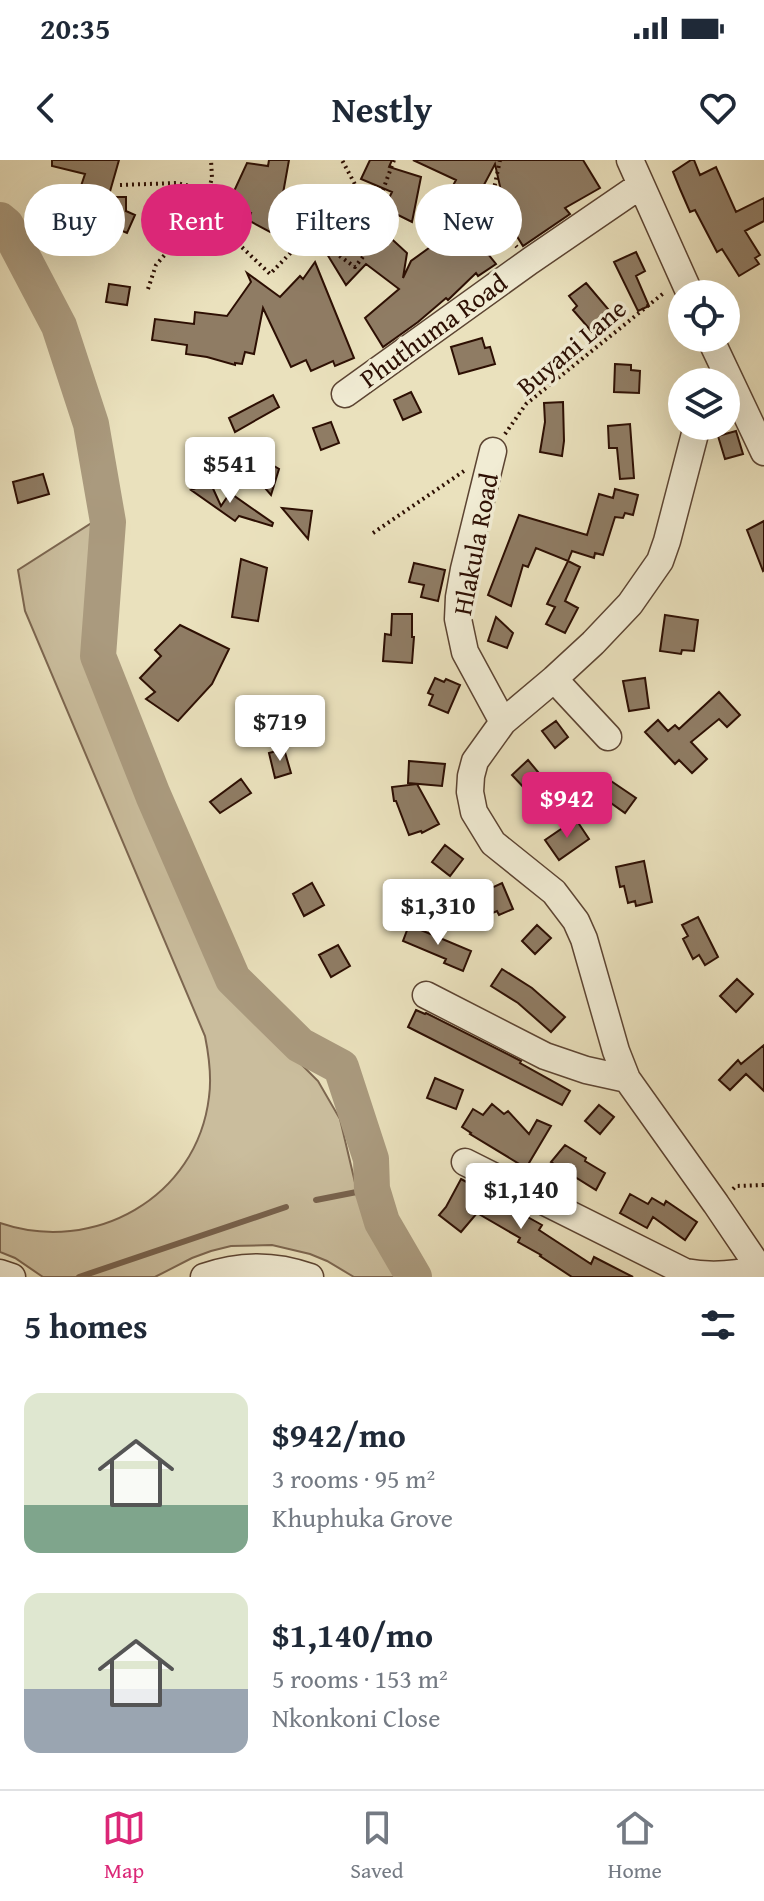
<!DOCTYPE html>
<html lang="en">
<head>
<meta charset="utf-8">
<style>
  body { margin:0; font-family:"Gentium Book Plus",serif; background:#f6f6f7; color:#1f2937; height:100vh; display:flex; flex-direction:column; font-size:30px; white-space:nowrap }
  * { box-sizing:border-box; margin:0 }
  p { font-size:26px; color:#747a83 }
  .icon { flex:none; width:44px; height:44px; fill:none; stroke:currentColor; stroke-width:2; stroke-linecap:round; stroke-linejoin:round }
  .map { position:relative; height:1117px; overflow:hidden }
  .panel { display:flex; flex-direction:column; background:#fff; flex:1 }
  .panel>* { flex:none }
  .banner { position:absolute; left:24px; top:24px; width:716px; height:72px; display:flex; gap:16px }
  .fabs { position:absolute; left:668px; top:120px; display:grid; gap:16px }
  .fabs a { display:grid; place-items:center; width:72px; height:72px; border-radius:50%; background:#fff; box-shadow:0 8px 32px #0002; font-size:40px }
  .price { position:absolute; translate:-50% -68px; padding:0 18px; border-radius:8px; background:#fff; color:#222; font-size:26px; line-height:52px; filter:drop-shadow(0 2px 4px #0008) }
  .price::after { content:''; position:absolute; left:50%; top:48px; width:24px; height:18px; margin-left:-12px; background:inherit; clip-path:polygon(0 0,100% 0,50% 100%) }
  .price.on { background:#db2777; color:#fff }
  ul { padding:0; list-style:none }
  li { display:flex; align-items:center; gap:24px; height:200px; padding:0 24px }
  li span { display:grid; place-items:center; flex:none; width:224px; height:160px; border-radius:16px; color:#555 }
  li>.icon { margin-inline-start:auto }
  span .icon { width:96px; height:96px; fill:#fffc; stroke-width:1 }
  li b { font-size:34px }
  h2 { display:flex; justify-content:space-between; align-items:center; height:96px; padding:0 24px; font-size:34px }
  .pill { padding:0 28px; border-radius:36px; background:#fff; box-shadow:0 8px 32px #0002; font-size:28px; line-height:72px }
  .pill.on { background:#db2777; color:#fff }
  .status { display:flex; justify-content:space-between; align-items:center; height:56px; padding:0 40px; background:#fff; direction:ltr }
  .status svg { height:22px; fill:currentColor }
  header { display:flex; justify-content:space-between; align-items:center; height:104px; padding:0 24px; background:#fff; font-size:36px; font-weight:800 }
  .tab-bar { display:flex; justify-content:space-around; align-items:center; height:112px; border-top:2px solid #e0e1e3; background:#fff; font-size:22px; color:#747a83 }
  .tab-bar a { display:grid; justify-items:center; gap:4px }
  .tab-bar .on { color:#db2777 }
  .map>svg:first-child { display:block }
  .green { fill:#cabd9d; stroke:#7c6650; stroke-width:2 }
  .lines { fill:none; stroke-linecap:round; stroke-linejoin:round }
  .stream { stroke:#78624d; stroke-width:6 }
  .river { stroke:#aa9a7e; stroke-width:36 }
  .building { fill:#8f7c64; stroke:#2d0f03; stroke-width:2 }
  .minor-casing { stroke:#5c4432; stroke-width:29 }
  .path { stroke:#2d0f03; stroke-width:4; stroke-dasharray:2 4; stroke-linecap:butt }
  .minor { stroke:#f1ecd4; stroke-width:26 }
  .labels { text-anchor:middle; dominant-baseline:central; stroke-width:7; stroke-linejoin:round; paint-order:stroke }
  .street-label { font-size:26px; fill:#2d0f03; stroke:#f1ecd4 }
</style>
</head>
<body>
<div class="status"><b>20:35</b><svg viewBox="0 0 49 12"><path d="M0 12V9h3v3zM5 12V6h3v6zM10 12V3h3v9zM15 12V0h3v12zM26 1h20v11H26zM47 4h2v5h-2z"/></svg></div>
<header><svg class="icon" aria-label="back" viewBox="0 0 24 24"><path d="M15 5l-7 7 7 7"/></svg>Nestly<svg class="icon" aria-label="heart" viewBox="0 0 24 24"><path d="M12 20l-8-8c-3-5 5-10 8-4 3-6 11-1 8 4z"/></svg></header>
<div class="map">
<svg width="764" height="1117" viewBox="0 0 764 1117">
  <rect width="100%" height="100%" fill="#eae1bd"/>
  <filter id="stains"><feTurbulence type="fractalNoise" baseFrequency=".0025" numOctaves="4"/><feColorMatrix values="0 0 0 0 .2 0 0 0 0 .09 0 0 0 0 .02 0 0 0 .5 -.17"/></filter>
  <radialGradient id="worn" r=".72"><stop offset=".6" stop-color="#630" stop-opacity="0"/><stop offset="1" stop-color="#630" stop-opacity=".3"/></radialGradient>
  <!-- green -->
  <path class="green" d="M 101,357 L 93,499 L 225,824 L 234,837 L 318,921 L 340,959 L 362,1052 L 403,1117 L 354,1117 L 327,1101 L 310,1094 L 272,1085 L 231,1086 L 211,1091 L 192,1098 L 155,1117 L 43,1117 L 15,1098 L 0,1092 L 0,1063 C 93,1095 197,1038 209,937 C 212,916 209,896 205,876 L 25,451 L 18,410 Z"/>
  <g class="lines">
    <!-- stream -->
    <path class="stream" d="M 316,1040 L 372,1029
      M 79,1117 L 286,1047"/>
    <!-- river -->
    <path class="river" d="M 0,60 L 6,65 L 59,166 L 91,264 L 108,362 L 98,496 L 153,635 L 233,819 L 300,885 L 341,907 L 371,999 L 372,1029 L 382,1062 L 414,1117"/>
  </g>
  <!-- building -->
  <path class="building" d="M 52,0 L 119,0 L 109,35 L 81,26 L 85,14 L 52,6 Z
    M 269,0 L 289,0 L 282,39 L 287,42 L 270,72 L 248,60 L 251,53 L 229,42 L 247,3 L 268,6 Z
    M 370,0 L 392,0 L 389,7 L 421,17 L 412,62 L 384,48 L 392,32 L 361,19 Z
    M 413,0 L 583,0 L 600,28 L 565,48 L 570,54 L 523,86 L 503,54 L 506,53 L 495,4 L 451,87 L 472,74 L 496,104 L 478,116 L 476,113 L 448,140 L 446,138 L 418,162 L 383,187 L 365,158 L 399,129 L 366,104 L 346,125 L 327,94 L 350,63 L 360,70 L 367,59 L 382,70 L 407,93 L 403,118 L 411,101 L 444,77 L 429,70 L 456,20 Z
    M 691,0 L 694,0 L 700,15 L 716,7 L 736,52 L 764,38 L 764,61 L 745,71 L 760,95 L 755,98 L 759,104 L 739,116 L 722,89 L 717,92 L 695,50 L 690,52 L 680,29 L 673,12 Z
    M 108,37 L 126,37 L 126,51 L 135,55 L 127,73 L 106,64 Z
    M 636,92 L 645,111 L 636,116 L 649,146 L 638,151 L 614,102 Z
    M 315,102 L 354,198 L 335,206 L 333,201 L 311,211 L 306,200 L 291,207 L 263,148 L 254,194 L 245,192 L 242,204 L 235,203 L 235,205 L 207,197 L 186,194 L 187,185 L 152,180 L 155,159 L 194,164 L 195,152 L 227,156 L 251,122 L 247,113 L 280,137 L 300,116 L 303,119 Z
    M 586,123 L 614,156 L 593,173 L 573,150 L 577,146 L 569,136 Z
    M 109,124 L 130,127 L 127,145 L 106,142 Z
    M 482,178 L 485,188 L 490,187 L 495,204 L 459,214 L 451,187 Z
    M 615,204 L 631,205 L 631,210 L 640,211 L 639,233 L 614,232 Z
    M 411,232 L 421,252 L 403,260 L 394,240 Z
    M 273,235 L 279,247 L 235,272 L 229,258 Z
    M 563,242 L 564,281 L 562,296 L 540,292 L 545,262 L 544,243 Z
    M 331,262 L 339,283 L 321,290 L 313,268 Z
    M 630,264 L 634,318 L 620,319 L 617,288 L 609,288 L 608,266 Z
    M 736,271 L 743,294 L 725,299 L 718,276 Z
    M 262,299 L 279,309 L 271,335 L 246,306 Z
    M 43,314 L 49,334 L 18,343 L 13,322 Z
    M 210,322 L 221,346 L 230,333 L 273,363 L 272,366 L 239,356 L 235,361 L 191,330 Z
    M 615,329 L 638,335 L 633,355 L 625,353 L 623,358 L 615,357 L 603,395 L 595,393 L 594,398 L 572,391 L 568,401 L 536,388 L 528,407 L 523,405 L 511,446 L 488,435 L 519,355 L 587,375 L 599,334 L 613,338 Z
    M 282,348 L 312,351 L 308,379 Z
    M 764,361 L 764,410 L 763,411 L 747,370 Z
    M 241,399 L 267,408 L 258,461 L 232,457 Z
    M 568,401 L 580,407 L 565,441 L 578,448 L 565,473 L 546,464 L 555,447 L 547,444 Z
    M 414,403 L 445,410 L 438,441 L 421,437 L 424,425 L 409,422 Z
    M 392,454 L 412,454 L 412,477 L 414,477 L 412,503 L 383,501 L 385,474 L 391,475 Z
    M 665,455 L 698,460 L 694,491 L 682,490 L 681,494 L 660,491 Z
    M 496,457 L 513,473 L 507,488 L 488,481 Z
    M 180,465 L 229,489 L 212,524 L 178,561 L 146,539 L 155,532 L 140,518 L 161,496 L 155,490 Z
    M 435,518 L 444,522 L 446,519 L 460,525 L 448,553 L 429,545 L 433,535 L 428,533 Z
    M 645,518 L 649,548 L 629,551 L 623,521 Z
    M 719,532 L 740,555 L 727,567 L 719,559 L 691,582 L 707,599 L 692,613 L 679,600 L 675,604 L 645,572 L 658,560 L 668,571 L 675,565 L 679,569 Z
    M 556,561 L 568,577 L 555,588 L 542,571 Z
    M 284,589 L 291,613 L 275,618 L 269,593 Z
    M 528,600 L 543,618 L 528,632 L 512,615 Z
    M 409,601 L 445,604 L 442,626 L 408,623 Z
    M 241,619 L 251,633 L 220,653 L 210,642 Z
    M 608,619 L 636,638 L 625,653 L 597,633 Z
    M 417,624 L 439,664 L 422,673 L 421,671 L 409,675 L 396,641 L 394,641 L 392,627 Z
    M 573,661 L 575,664 L 577,661 L 589,679 L 559,700 L 545,680 Z
    M 445,685 L 463,699 L 450,716 L 432,702 Z
    M 644,701 L 652,742 L 636,746 L 635,741 L 628,743 L 624,726 L 620,727 L 616,707 Z
    M 312,723 L 324,745 L 304,756 L 293,734 Z
    M 502,723 L 513,749 L 499,755 L 497,751 L 481,758 L 472,737 Z
    M 698,757 L 718,797 L 705,805 L 699,795 L 693,799 L 683,779 L 688,776 L 682,765 Z
    M 409,765 L 471,791 L 463,811 L 444,803 L 446,799 L 403,781 Z
    M 537,765 L 551,778 L 535,794 L 522,781 Z
    M 338,785 L 350,806 L 331,817 L 319,795 Z
    M 502,809 L 532,828 L 565,857 L 551,872 L 518,843 L 491,826 Z
    M 737,819 L 753,834 L 736,852 L 720,836 Z
    M 416,850 L 425,854 L 426,853 L 521,901 L 520,903 L 570,931 L 562,945 L 408,867 Z
    M 764,885 L 764,931 L 746,914 L 730,930 L 719,920 L 738,900 L 741,904 Z
    M 435,918 L 463,930 L 456,949 L 427,938 Z
    M 492,944 L 504,954 L 508,951 L 529,974 L 537,960 L 551,966 L 526,1008 L 470,974 L 471,973 L 462,967 L 473,949 L 483,955 Z
    M 599,945 L 614,957 L 600,974 L 585,961 Z
    M 565,985 L 586,998 L 585,1001 L 605,1013 L 596,1030 L 551,1002 Z
    M 461,1019 L 500,1040 L 499,1041 L 542,1065 L 539,1070 L 591,1104 L 594,1097 L 633,1117 L 572,1117 L 540,1096 L 541,1095 L 518,1082 L 520,1078 L 477,1053 L 461,1072 L 439,1055 L 446,1047 Z
    M 630,1034 L 648,1044 L 652,1038 L 664,1045 L 666,1041 L 697,1062 L 685,1080 L 653,1057 L 647,1068 L 620,1053 Z"/>
  <g class="lines">
    <defs>
      <path id="minor" d="M 630,0 L 690,134
        M 710,178 L 764,292
        M 345,234 L 530,101 L 641,25
        M 697,266 L 667,381 L 660,401 L 630,444 L 593,483 L 554,519 L 503,562 L 475,601 L 471,616 L 470,632 L 474,652 L 493,683 L 554,732 L 576,761 L 584,779 L 616,891 L 627,919 L 716,1044 L 764,1115
        M 493,291 L 464,409 L 459,437 L 458,459 L 465,492 L 503,562
        M 554,519 L 608,577
        M 426,835 L 545,896 L 586,910 L 627,919
        M 465,1002 L 685,1112 C 711,1117 734,1115 760,1109
        M 0,1113 L 12,1117
        M 204,1117 C 240,1104 274,1104 310,1117"/>
    </defs>
    <!-- minor casing -->
    <use href="#minor" class="minor-casing"/>
    <!-- path -->
    <path class="path" d="M 500,0 L 490,48 L 494,62 L 517,87
      M 120,25 L 176,23 L 209,30
      M 366,45 L 380,38 L 394,0
      M 203,50 L 270,114 L 309,74 L 355,107 L 373,84 L 383,65 L 366,45 L 342,0
      M 148,129 L 156,105 L 203,50 L 212,18 L 211,0
      M 505,274 L 526,244 L 665,132
      M 373,373 L 467,309
      M 733,1029 L 736,1026 L 764,1025"/>
    <!-- minor -->
    <use href="#minor" class="minor"/>
  </g>
  <g class="labels">
    <!-- street labels -->
    <g class="street-label">
      <text transform="translate(433 170) rotate(-36)">Phuthuma Road</text>
      <text transform="translate(571 187) rotate(-40)">Buyani Lane</text>
      <text transform="translate(475 384) rotate(-79)">Hlakula Road</text>
    </g>
  </g>
  <rect width="100%" height="100%" filter="url(#stains)"/>
  <rect width="100%" height="100%" fill="url(#worn)"/>
</svg>
<div class="fabs">
<a><svg class="icon" aria-label="locate" viewBox="0 0 24 24"><circle cx="12" cy="12" r="6"/><path d="M12 2v4M12 18v4M2 12h4M18 12h4"/></svg></a>
<a><svg class="icon" aria-label="layers" viewBox="0 0 24 24"><path d="M12 4l9 5-9 5-9-5zM3 14l9 5 9-5"/></svg></a>
</div>
<b class="price" style="left:230px;top:345px">$541</b>
<b class="price" style="left:280px;top:603px">$719</b>
<b class="price on" style="left:567px;top:680px">$942</b>
<b class="price" style="left:438px;top:787px">$1,310</b>
<b class="price" style="left:521px;top:1071px">$1,140</b>
<div class="banner">
<a class="pill">Buy</a>
<a class="pill on">Rent</a>
<a class="pill">Filters</a>
<a class="pill">New</a>
</div>
</div>
<section class="panel">
<h2>5 homes<svg class="icon" aria-label="filters" viewBox="0 0 24 24"><path d="M4 7h16M4 17h16"/><circle cx="9" cy="7" r="2"/><circle cx="15" cy="17" r="2"/></svg></h2>
<ul>
<li><span style="background:linear-gradient(#dfe7d0 70%,#7fa58c 0)"><svg class="icon" aria-label="home" viewBox="0 0 24 24"><path d="M3 11l9-7 9 7M6 9v11h12V9"/></svg></span><div><b>$942/mo</b><p>3 rooms · 95 m²</p><p>Khuphuka Grove</p></div></li>
<li><span style="background:linear-gradient(#dfe7d0 60%,#9aa5b1 0)"><svg class="icon" aria-label="home" viewBox="0 0 24 24"><path d="M3 11l9-7 9 7M6 9v11h12V9"/></svg></span><div><b>$1,140/mo</b><p>5 rooms · 153 m²</p><p>Nkonkoni Close</p></div></li>
</ul>
</section>
<nav class="tab-bar">
<a class="on"><svg class="icon" aria-label="map" viewBox="0 0 24 24"><path d="M3 6l6-2 6 2 6-2v14l-6 2-6-2-6 2zM9 4v14M15 6v14"/></svg>Map</a>
<a><svg class="icon" aria-label="saved" viewBox="0 0 24 24"><path d="M7 4h10v16l-5-4-5 4z"/></svg>Saved</a>
<a><svg class="icon" aria-label="home" viewBox="0 0 24 24"><path d="M3 11l9-7 9 7M6 9v11h12V9"/></svg>Home</a>
</nav>
</body>
</html>
